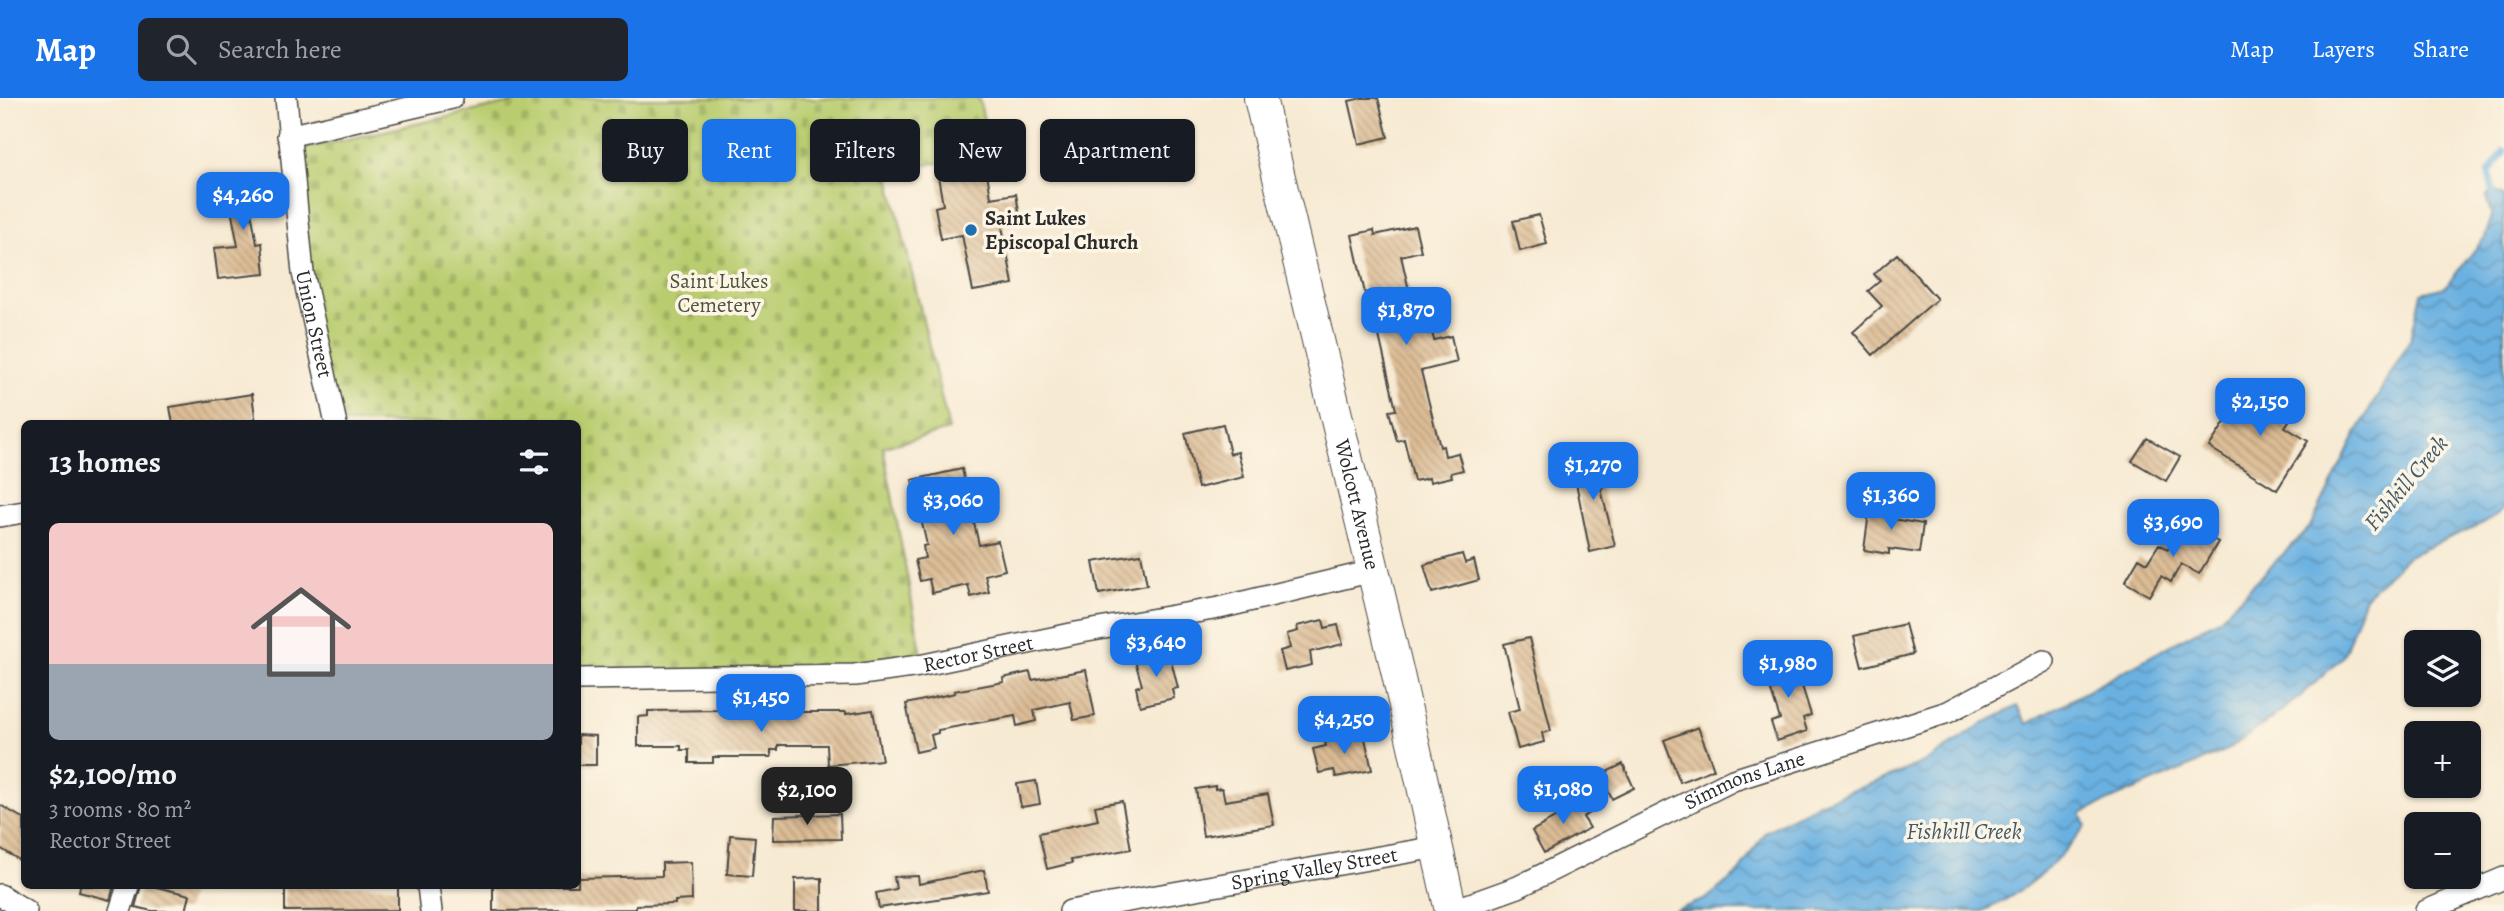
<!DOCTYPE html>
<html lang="en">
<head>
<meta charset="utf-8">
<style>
  body { margin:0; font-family:Alegreya,serif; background:#20242c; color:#f1f3f6; height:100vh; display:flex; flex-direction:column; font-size:26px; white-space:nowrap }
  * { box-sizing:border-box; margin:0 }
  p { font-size:23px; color:#9ea1a6 }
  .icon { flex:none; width:38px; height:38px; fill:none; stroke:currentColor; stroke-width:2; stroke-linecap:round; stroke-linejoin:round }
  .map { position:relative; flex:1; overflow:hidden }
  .sheet { position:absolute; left:21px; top:322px; width:560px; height:469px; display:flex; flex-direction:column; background:#171b24; border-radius:10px; box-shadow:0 2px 5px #0004 }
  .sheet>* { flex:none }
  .guide { position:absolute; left:602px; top:21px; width:665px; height:63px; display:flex; gap:14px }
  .controls { position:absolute; left:2404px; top:532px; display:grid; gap:14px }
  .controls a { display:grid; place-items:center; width:77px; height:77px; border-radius:10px; background:#171b24; box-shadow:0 2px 5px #0004; font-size:35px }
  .price { position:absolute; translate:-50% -60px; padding:0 16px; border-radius:14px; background:#1a73e8; color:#fff; font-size:23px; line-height:46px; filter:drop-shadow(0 2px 4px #0008) }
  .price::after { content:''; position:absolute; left:50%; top:42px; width:21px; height:16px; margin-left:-10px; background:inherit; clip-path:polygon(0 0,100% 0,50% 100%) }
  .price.current { background:#222; color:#fff }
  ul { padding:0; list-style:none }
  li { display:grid; align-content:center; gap:14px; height:371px; padding:0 28px }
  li+li { border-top:2px solid #363941 }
  li span { display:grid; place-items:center; height:217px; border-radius:10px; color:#555 }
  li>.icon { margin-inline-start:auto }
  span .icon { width:126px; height:126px; fill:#fffc; stroke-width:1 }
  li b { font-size:30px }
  h2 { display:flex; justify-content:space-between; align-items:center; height:84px; padding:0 28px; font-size:30px }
  .tag { padding:0 24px; border-radius:10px; background:#171b24; box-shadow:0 2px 5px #0004; font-size:24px; line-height:63px }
  .tag.current { background:#1a73e8; color:#fff }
  header { display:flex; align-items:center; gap:42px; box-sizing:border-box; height:98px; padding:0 35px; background:#1a73e8; color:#fff }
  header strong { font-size:33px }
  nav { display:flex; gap:38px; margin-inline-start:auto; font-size:24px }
  .search { width:490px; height:63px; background:#20242c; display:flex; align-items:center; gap:18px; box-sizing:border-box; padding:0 24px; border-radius:10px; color:#9ea1a6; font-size:26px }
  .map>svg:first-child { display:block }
  .cemetery { fill:url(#cemetery-stones); stroke:#727c4e; stroke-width:2 }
  .water { fill:url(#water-waves); stroke:#4a6e86; stroke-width:2 }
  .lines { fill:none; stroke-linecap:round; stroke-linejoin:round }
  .stream { stroke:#6ab1e1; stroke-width:7 }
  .building { fill:url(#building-back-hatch) }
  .street-casing { stroke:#4a4844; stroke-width:24 }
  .secondary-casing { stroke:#4a4844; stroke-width:34 }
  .street { stroke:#fff; stroke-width:21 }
  .secondary { stroke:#fff; stroke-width:32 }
  .poi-dot { fill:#1f6fb2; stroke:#fcf5e5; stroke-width:2.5 }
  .labels { text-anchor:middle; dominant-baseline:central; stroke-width:7; stroke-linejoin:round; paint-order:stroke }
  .poi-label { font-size:21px; font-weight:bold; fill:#2b2b2b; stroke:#fcf5e5; text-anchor:start }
  .park-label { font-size:21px; fill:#4e543c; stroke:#fcf5e5 }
  .street-label { font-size:21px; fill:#2b2b2b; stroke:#fcf5e5 }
  .water-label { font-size:23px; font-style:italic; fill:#415a6b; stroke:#fcf5e5 }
</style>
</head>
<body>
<header>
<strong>Map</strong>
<div class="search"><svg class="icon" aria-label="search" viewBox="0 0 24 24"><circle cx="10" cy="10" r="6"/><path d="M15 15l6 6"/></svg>Search here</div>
<nav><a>Map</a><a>Layers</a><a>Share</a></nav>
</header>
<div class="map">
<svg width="2504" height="813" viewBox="0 0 2504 813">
  <defs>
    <pattern id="cemetery-stones" width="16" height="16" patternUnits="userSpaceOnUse" patternTransform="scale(1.75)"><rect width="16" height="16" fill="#b9cd70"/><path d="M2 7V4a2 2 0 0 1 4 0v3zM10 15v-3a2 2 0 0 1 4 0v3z" fill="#9fb061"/></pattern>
    <pattern id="water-waves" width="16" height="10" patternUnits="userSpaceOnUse" patternTransform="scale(1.75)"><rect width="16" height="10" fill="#6ab1e1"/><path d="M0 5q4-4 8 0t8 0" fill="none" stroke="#5790b7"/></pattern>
    <pattern id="building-back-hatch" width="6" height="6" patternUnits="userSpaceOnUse" patternTransform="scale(1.75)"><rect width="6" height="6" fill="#ddbd96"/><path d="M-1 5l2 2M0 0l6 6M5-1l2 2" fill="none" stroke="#b39a7b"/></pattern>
  </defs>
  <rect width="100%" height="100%" fill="#fcf5e5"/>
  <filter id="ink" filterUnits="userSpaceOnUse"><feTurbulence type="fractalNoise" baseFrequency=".0143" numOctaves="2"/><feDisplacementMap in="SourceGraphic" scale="14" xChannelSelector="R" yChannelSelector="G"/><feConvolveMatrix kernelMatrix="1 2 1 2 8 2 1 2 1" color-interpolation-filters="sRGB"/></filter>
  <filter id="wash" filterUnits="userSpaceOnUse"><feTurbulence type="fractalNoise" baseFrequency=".00686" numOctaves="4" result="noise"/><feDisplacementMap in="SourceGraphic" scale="28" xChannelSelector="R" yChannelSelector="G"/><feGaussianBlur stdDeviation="1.57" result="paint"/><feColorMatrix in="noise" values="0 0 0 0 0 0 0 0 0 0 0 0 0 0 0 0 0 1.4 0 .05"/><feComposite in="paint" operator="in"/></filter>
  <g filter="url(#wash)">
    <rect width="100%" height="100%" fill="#f7ead3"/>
    <!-- cemetery -->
    <path class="cemetery" d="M 533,0 L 979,0 L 991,55 L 888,74 L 949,332 L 883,349 L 922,558 L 831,569 L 578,578 L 578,326 L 336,325 L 303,175 L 298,52 Z"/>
    <!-- water -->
    <path class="water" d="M 2492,92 L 2502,97 L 2504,101 L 2504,410 L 2490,422 L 2408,458 L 2365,499 L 2343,559 L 2302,597 L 2263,627 L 2227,652 L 2081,715 L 2086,728 C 2058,763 2025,796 1982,813 L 1674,813 L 1706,801 L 1739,774 L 1765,734 L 1821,704 L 1892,678 L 1930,661 L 1982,626 L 2017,608 L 2027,626 L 2219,521 L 2310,429 L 2358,332 L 2411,240 L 2421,195 L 2445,189 L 2485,139 L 2492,118 L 2486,99 Z"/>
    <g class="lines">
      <!-- stream -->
      <path class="stream" d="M 2494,99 L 2489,75 L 2504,53"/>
    </g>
    <g id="blocks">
      <!-- building -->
      <path class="building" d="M 1362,0 L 1378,0 L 1388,39 L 1359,46 L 1349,3 Z
        M 986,69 L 991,100 L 1016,96 L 1021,125 L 1002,128 L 1013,186 L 973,193 L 962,137 L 941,141 L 935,109 L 943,107 L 938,78 Z
        M 263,78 L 267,104 L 250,108 L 257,146 L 262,145 L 265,176 L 218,181 L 214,150 L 238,148 L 226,85 Z
        M 1539,117 L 1547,146 L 1520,153 L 1513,123 Z
        M 1415,128 L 1421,153 L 1401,158 L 1411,201 L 1422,198 L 1434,242 L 1451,238 L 1457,264 L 1421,273 L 1440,349 L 1443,348 L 1445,358 L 1458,355 L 1463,372 L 1451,375 L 1452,379 L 1430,384 L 1429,380 L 1414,383 L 1404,341 L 1397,343 L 1389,313 L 1396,312 L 1378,233 L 1375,233 L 1366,200 L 1352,137 L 1374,132 L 1375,137 Z
        M 1897,156 L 1937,201 L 1873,257 L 1853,234 L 1882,208 L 1868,193 L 1880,183 L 1874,176 Z
        M 2250,286 L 2294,315 L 2285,329 L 2308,343 L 2277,392 L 2209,349 Z
        M 252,296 L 256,326 L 173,326 L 170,309 Z
        M 1223,326 L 1230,356 L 1238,354 L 1244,379 L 1198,390 L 1185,335 Z
        M 2147,340 L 2180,359 L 2166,383 L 2132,363 Z
        M 1596,355 L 1604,390 L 1601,391 L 1615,448 L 1590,454 L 1571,360 Z
        M 962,371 L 979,447 L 998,443 L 1005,472 L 985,477 L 989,494 L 971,499 L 968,487 L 932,495 L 929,481 L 920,483 L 915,462 L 925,460 L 923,448 L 927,447 L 912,382 Z
        M 1870,407 L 1894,410 L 1892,421 L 1923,426 L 1919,455 L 1889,451 L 1889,456 L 1864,452 Z
        M 2183,424 L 2218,444 L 2199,476 L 2181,466 L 2171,484 L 2161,478 L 2149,498 L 2125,484 L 2139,460 L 2147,465 L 2159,446 L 2168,451 Z
        M 1141,456 L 1147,487 L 1099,496 L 1093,464 Z
        M 1462,456 L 1465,465 L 1474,462 L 1479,482 L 1432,495 L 1424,467 Z
        M 1323,522 L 1325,530 L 1338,527 L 1343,546 L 1310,554 L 1312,567 L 1285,573 L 1280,553 L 1290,550 L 1287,536 L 1298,533 L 1297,528 Z
        M 1905,526 L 1913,556 L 1862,569 L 1854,538 Z
        M 1529,540 L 1551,633 L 1542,635 L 1544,644 L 1518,651 L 1508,614 L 1520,611 L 1504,546 Z
        M 1169,554 L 1178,590 L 1172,591 L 1174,600 L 1140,608 L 1136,589 L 1142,587 L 1135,563 Z
        M 1794,562 L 1811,617 L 1803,620 L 1807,633 L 1777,643 L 1771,624 L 1780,621 L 1764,571 Z
        M 1086,572 L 1095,618 L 1074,622 L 1070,604 L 1034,612 L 1036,623 L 1017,628 L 1015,618 L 938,632 L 938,635 L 931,637 L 934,650 L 916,654 L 906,606 L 955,595 L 954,593 L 1004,584 L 1003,580 L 1030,574 L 1032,582 Z
        M 721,607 L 744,607 L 744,617 L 793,617 L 793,614 L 846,614 L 846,616 L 873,612 L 882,662 L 828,667 L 827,647 L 778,647 L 778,652 L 771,652 L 771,659 L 713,659 L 713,665 L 689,665 L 689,652 L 681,652 L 681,648 L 638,648 L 638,619 L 648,618 L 648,613 L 721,612 Z
        M 1698,629 L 1714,671 L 1680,684 L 1664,642 Z
        M 1364,636 L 1372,672 L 1336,679 L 1334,672 L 1319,675 L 1313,651 L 1326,648 L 1325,644 Z
        M 578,637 L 596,638 L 596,667 L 578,667 Z
        M 1623,666 L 1634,690 L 1612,701 L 1600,677 Z
        M 1036,683 L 1040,706 L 1021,709 L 1017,686 Z
        M 1215,688 L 1215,691 L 1222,690 L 1225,703 L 1268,696 L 1274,727 L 1203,738 L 1196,691 Z
        M 1582,699 L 1590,715 L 1583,719 L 1590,730 L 1544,755 L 1532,733 L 1560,717 L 1557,713 Z
        M 1122,703 L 1131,751 L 1071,762 L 1072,765 L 1047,771 L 1039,735 L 1098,722 L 1095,708 Z
        M 0,707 L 24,721 L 24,765 L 0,750 Z
        M 840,716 L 841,741 L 773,742 L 774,718 Z
        M 730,737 L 755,739 L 752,778 L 727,776 Z
        M 691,764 L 692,802 L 675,803 L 675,806 L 636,807 L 636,811 L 493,813 L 493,788 L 578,788 L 578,780 L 662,778 L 662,765 Z
        M 984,772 L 988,793 L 879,810 L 876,795 L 896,791 L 894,779 L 918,778 L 919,786 Z
        M 822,780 L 822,813 L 795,813 L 795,781 Z
        M 80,788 L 114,788 L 110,802 L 79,794 Z
        M 141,788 L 152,788 L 190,797 L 186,813 L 152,813 L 135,809 Z
        M 285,788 L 398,788 L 398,812 L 285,813 Z"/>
    </g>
  </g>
  <g filter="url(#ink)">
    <use href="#blocks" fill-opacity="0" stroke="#4a4844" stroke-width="2"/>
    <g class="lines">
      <defs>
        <g id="street">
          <path id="s1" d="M 286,0 L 303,175 L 336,326"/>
          <path d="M 288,38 L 452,0"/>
          <path d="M 0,418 L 24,414"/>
          <path id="s2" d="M 578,581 L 855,577 L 919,568 L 1076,535 L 1219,510 L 1373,473"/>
          <path d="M 428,788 L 431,813"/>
          <path d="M 0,797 L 26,813"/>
          <path d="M 120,813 L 128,788"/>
          <path id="s3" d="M 1070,813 L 1437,749"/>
          <path id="s4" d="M 1451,813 L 1518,789 L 1733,682 L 1948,614 L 2044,563"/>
          <path d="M 2426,813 L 2504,780"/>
        </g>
        <g id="secondary">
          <path id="s5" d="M 1260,0 L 1397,572 L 1451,813"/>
        </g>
      </defs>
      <!-- street casing -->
      <use href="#street" class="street-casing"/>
      <!-- secondary casing -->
      <use href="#secondary" class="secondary-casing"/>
      <!-- street -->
      <use href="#street" class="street"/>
      <!-- secondary -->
      <use href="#secondary" class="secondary"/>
    </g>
  </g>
  <!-- markers -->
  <circle class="poi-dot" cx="971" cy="132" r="7"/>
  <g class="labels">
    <!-- poi labels -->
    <g class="poi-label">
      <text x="985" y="120">Saint Lukes<tspan x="985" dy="24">Episcopal Church</tspan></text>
    </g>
    <!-- park labels -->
    <g class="park-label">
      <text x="719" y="183">Saint Lukes<tspan x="719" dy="24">Cemetery</tspan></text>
    </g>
    <!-- street labels -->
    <g class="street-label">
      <text stroke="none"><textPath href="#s1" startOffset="228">Union Street</textPath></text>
      <text stroke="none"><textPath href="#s5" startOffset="418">Wolcott Avenue</textPath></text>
      <text stroke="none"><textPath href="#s2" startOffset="402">Rector Street</textPath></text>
      <text stroke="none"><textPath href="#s4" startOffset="322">Simmons Lane</textPath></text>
      <text stroke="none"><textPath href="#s3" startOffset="248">Spring Valley Street</textPath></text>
    </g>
    <!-- water labels -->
    <g class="water-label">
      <text transform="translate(2406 385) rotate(-50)">Fishkill Creek</text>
      <text x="1964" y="733">Fishkill Creek</text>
    </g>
  </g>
</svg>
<div class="controls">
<a><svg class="icon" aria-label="layers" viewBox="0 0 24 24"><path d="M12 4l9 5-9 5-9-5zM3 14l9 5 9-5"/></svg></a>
<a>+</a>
<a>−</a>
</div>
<b class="price" style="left:243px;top:134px">$4,260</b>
<b class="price" style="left:1406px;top:249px">$1,870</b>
<b class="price" style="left:2260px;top:340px">$2,150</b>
<b class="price" style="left:1593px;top:404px">$1,270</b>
<b class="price" style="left:1891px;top:434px">$1,360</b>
<b class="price" style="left:953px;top:439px">$3,060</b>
<b class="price" style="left:2173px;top:461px">$3,690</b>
<b class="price" style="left:1156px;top:581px">$3,640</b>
<b class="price" style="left:1788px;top:602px">$1,980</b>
<b class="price" style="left:761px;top:636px">$1,450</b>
<b class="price" style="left:1344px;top:658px">$4,250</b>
<b class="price" style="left:1563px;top:728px">$1,080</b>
<b class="price current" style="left:807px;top:729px">$2,100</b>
<div class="guide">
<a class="tag">Buy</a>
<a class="tag current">Rent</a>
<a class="tag">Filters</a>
<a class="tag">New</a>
<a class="tag">Apartment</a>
</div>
<section class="sheet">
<h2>13 homes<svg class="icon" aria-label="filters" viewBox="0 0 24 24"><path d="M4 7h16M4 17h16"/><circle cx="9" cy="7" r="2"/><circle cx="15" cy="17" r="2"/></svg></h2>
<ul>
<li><span style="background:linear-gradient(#f6c9c9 65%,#9aa5b1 0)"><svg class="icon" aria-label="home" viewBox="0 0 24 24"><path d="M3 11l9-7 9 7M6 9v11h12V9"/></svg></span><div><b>$2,100/mo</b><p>3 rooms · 80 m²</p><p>Rector Street</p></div></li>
</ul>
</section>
</div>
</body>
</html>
